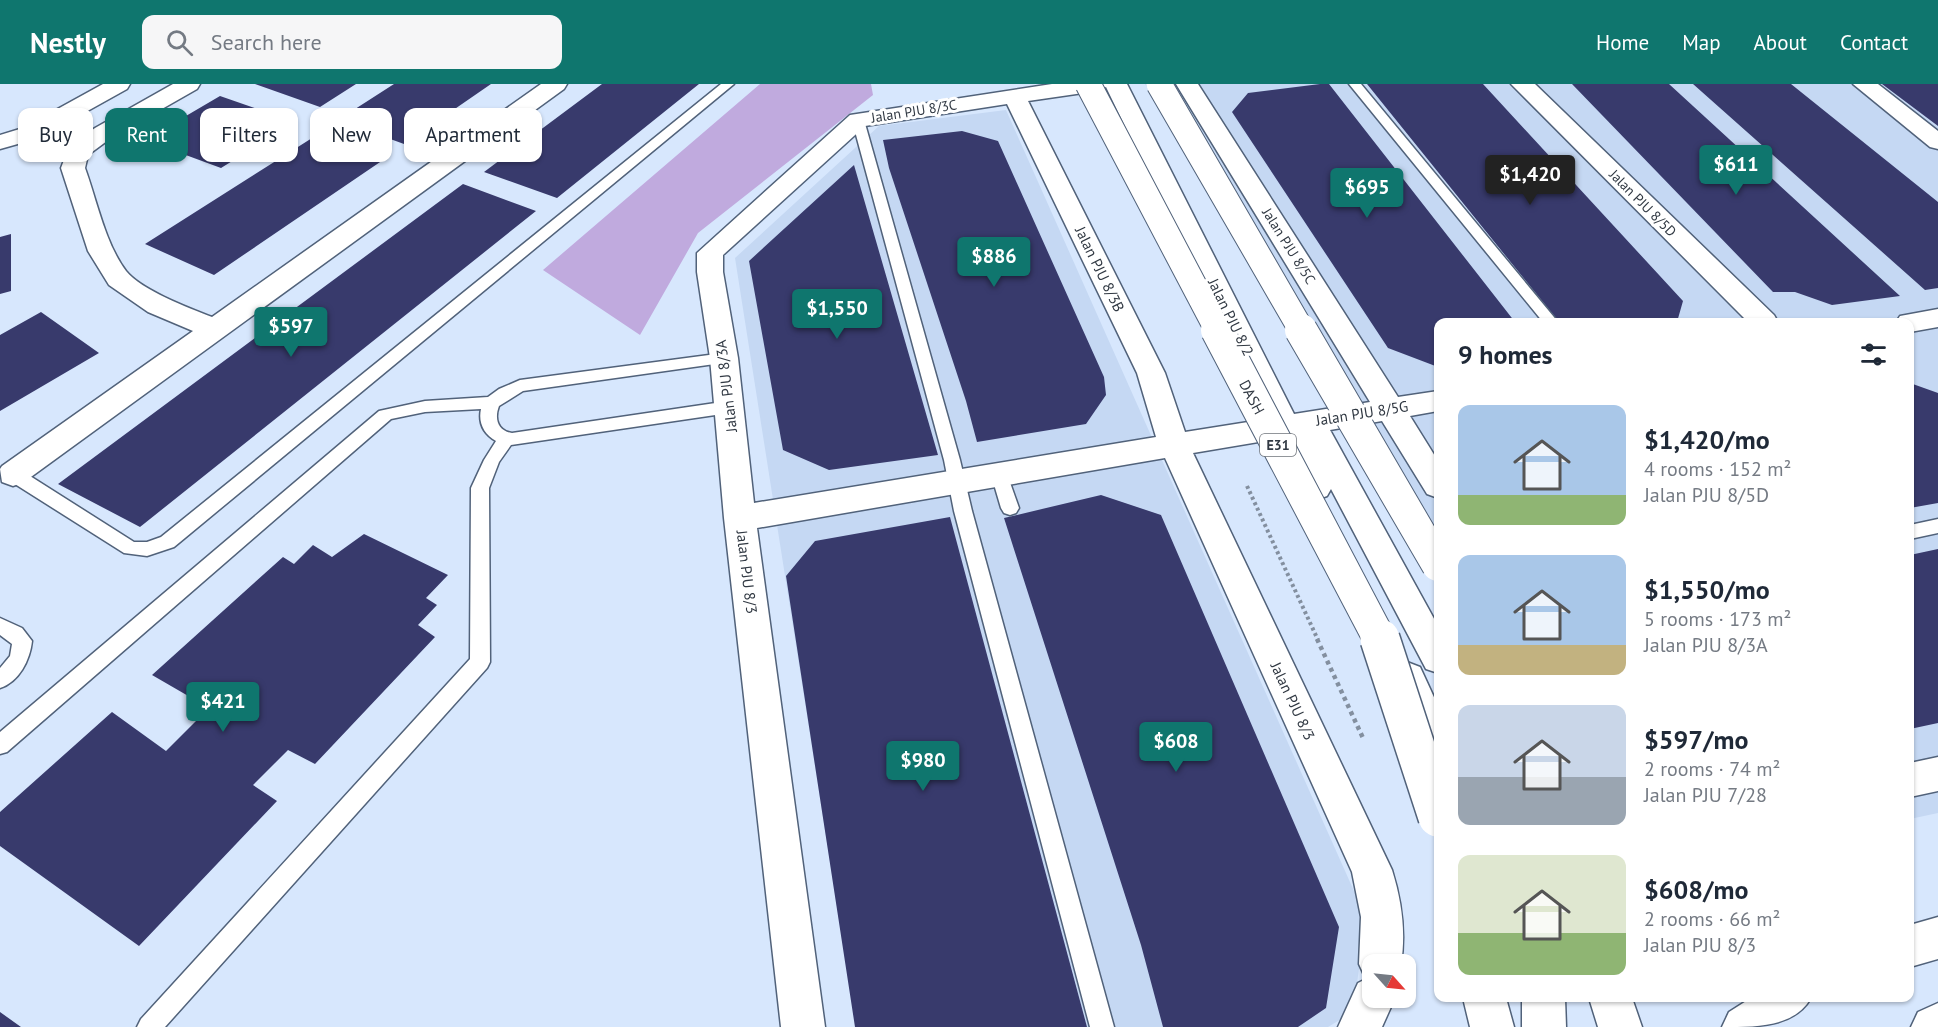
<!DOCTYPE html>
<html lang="en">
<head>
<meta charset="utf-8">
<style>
  body { margin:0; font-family:"PT Sans",sans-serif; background:#f6f6f7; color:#1f2937; height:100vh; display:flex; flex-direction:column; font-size:22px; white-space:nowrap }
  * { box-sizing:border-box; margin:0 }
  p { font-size:20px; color:#747a83 }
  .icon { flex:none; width:33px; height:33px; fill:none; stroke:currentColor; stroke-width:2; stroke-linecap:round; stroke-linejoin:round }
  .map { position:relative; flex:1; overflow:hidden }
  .drawer { position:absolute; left:1434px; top:234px; width:480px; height:684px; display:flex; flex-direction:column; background:#fff; border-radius:12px; box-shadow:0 2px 4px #0004 }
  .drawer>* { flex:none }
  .hud { position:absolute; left:18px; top:24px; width:570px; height:54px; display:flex; gap:12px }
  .needle { width:39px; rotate:117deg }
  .fabs { position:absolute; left:1362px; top:870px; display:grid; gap:12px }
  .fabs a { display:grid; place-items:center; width:54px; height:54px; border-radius:12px; background:#fff; box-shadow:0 2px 4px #0004; font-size:30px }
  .price { position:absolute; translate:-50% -51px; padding:0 14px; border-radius:6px; background:#0f766e; color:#fff; font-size:20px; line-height:39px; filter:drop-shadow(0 2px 3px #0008) }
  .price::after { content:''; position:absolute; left:50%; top:36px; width:18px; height:14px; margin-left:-9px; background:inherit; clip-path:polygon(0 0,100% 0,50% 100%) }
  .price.current { background:#222; color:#fff }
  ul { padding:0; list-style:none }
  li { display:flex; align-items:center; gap:18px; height:150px; padding:0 24px }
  li span { display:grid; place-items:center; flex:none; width:168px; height:120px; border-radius:12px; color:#555 }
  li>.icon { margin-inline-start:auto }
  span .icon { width:72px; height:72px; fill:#fffc; stroke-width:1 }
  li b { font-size:26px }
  h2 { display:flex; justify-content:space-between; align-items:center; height:72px; padding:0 24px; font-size:26px }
  .pill { padding:0 21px; border-radius:12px; background:#fff; box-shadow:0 2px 4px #0004; font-size:21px; line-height:54px }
  .pill.current { background:#0f766e; color:#fff }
  header { display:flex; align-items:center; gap:36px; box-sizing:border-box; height:84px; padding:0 30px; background:#0f766e; color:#fff }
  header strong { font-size:28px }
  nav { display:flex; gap:33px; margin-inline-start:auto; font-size:21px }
  .search { width:420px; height:54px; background:#f6f6f7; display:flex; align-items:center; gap:15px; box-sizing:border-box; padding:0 21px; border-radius:12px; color:#747a83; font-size:22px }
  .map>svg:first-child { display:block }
  .built { fill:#c5d8f3 }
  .green { fill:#c0aade }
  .building { fill:#383a6c }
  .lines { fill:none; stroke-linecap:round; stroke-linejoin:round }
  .lane-casing { stroke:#51627a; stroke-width:3 }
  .street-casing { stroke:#51627a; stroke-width:3 }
  .secondary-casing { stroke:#51627a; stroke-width:3 }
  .highway-casing { stroke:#51627a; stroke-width:3 }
  .path-far1 { stroke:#838f9f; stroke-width:4; stroke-dasharray:3 3; stroke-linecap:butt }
  .path { stroke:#838f9f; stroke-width:4.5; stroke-dasharray:4 4; stroke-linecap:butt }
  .lane { fill:#fff; fill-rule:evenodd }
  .street { fill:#fff; fill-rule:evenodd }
  .secondary { fill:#fff; fill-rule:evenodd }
  .highway { fill:#fff; fill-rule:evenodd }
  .highway-bridge-far2-casing { stroke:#51627a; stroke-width:27; stroke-linecap:butt }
  .highway-bridge-far1-casing { stroke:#51627a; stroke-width:34; stroke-linecap:butt }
  .highway-bridge-casing { stroke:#51627a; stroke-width:42; stroke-linecap:butt }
  .highway-bridge-far2 { stroke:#fff; stroke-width:25 }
  .highway-bridge-far1 { stroke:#fff; stroke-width:32 }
  .highway-bridge { stroke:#fff; stroke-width:39 }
  .labels { text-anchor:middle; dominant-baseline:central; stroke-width:6; stroke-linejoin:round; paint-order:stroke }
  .far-street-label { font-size:14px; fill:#313943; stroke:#fff }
  .shield { fill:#fff; stroke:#6f747b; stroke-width:1.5 }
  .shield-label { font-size:14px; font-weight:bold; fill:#313943 }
  .street-label { font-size:15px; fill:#313943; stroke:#fff }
</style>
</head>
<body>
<header>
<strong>Nestly</strong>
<div class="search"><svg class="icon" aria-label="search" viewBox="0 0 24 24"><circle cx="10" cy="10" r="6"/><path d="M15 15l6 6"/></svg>Search here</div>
<nav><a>Home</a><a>Map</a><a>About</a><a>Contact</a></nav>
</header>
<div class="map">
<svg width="1938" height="943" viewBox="0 0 1938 943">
  <rect width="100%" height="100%" fill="#d7e7fd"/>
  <!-- built -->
  <path class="built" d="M 1145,0 L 1938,0 L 1938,729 L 1910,735 L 1910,238 L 1438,238 L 1438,477 Z
    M 1006,26 L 1366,834 L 1353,928 L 1328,943 L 856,943 L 735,174 L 879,42 Z"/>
  <!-- green -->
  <path class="green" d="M 760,0 L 871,0 L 873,11 L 698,149 L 640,251 L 543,186 Z"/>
  <!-- building -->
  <path class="building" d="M 255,0 L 356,0 L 320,23 Z
    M 394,0 L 491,0 L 404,60 L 338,36 Z
    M 602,0 L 699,0 L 557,114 L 484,88 Z
    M 1320,0 L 1329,0 L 1515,238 L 1438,238 L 1438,283 L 1388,264 L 1232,28 L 1248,9 Z
    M 1367,0 L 1483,0 L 1683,217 L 1677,238 L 1559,238 Z
    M 1572,0 L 1669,0 L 1900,212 L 1832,221 L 1795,208 L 1773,208 Z
    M 1693,0 L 1791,0 L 1938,118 L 1938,204 L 1925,206 Z
    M 1882,0 L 1938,0 L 1938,42 Z
    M 220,12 L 295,38 L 221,84 L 145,56 Z
    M 962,47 L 998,57 L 1104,293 L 1106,311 L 1086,340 L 977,358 L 966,317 L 889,84 L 883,56 Z
    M 320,49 L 386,74 L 214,191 L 145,160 Z
    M 854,81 L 938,371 L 829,386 L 783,366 L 749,177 Z
    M 463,100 L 536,127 L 140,443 L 58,400 Z
    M 11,150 L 11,207 L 0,210 L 0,153 Z
    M 41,228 L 99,269 L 0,327 L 0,251 Z
    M 1910,299 L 1938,309 L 1938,419 L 1910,424 Z
    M 1101,411 L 1161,431 L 1339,843 L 1326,924 L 1298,943 L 1163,943 L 1141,861 L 1004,434 Z
    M 950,433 L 1087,943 L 855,943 L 786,492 L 815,457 Z
    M 364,450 L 448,491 L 426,514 L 437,521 L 418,541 L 435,553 L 315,680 L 288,666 L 253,701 L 277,717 L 139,862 L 0,762 L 0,728 L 112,628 L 166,667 L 209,624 L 152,591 L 283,473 L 294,480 L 313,461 L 332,473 Z
    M 1938,465 L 1938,639 L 1910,645 L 1910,471 Z
    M 0,928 L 21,943 L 0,943 Z"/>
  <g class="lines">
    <defs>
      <path id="lane" d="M 721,0 L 734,0 L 174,463 L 147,472 L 124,469 L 7,395 L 5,390 L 7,385 L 13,384 L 19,385 L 134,458 L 147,458 L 161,453 Z
        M 1349,0 L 1361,0 L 1558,238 L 1543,238 Z
        M 858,32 L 864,36 L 960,376 L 972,427 L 1114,943 L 1090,943 L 954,427 L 944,376 L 852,36 Z
        M 724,269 L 729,270 L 732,274 L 729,278 L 523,307 L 499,322 C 494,335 498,347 512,349 L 729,317 L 735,319 L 737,323 L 735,327 L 729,329 L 511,361 L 499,378 L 489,404 L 490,578 L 487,584 L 165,943 L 137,943 L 141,935 L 470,575 L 471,404 L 484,376 L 496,357 C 484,350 478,339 481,325 L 425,328 L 391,335 L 7,668 L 0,670 L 0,648 L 379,327 L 425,317 L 488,313 L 499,305 L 520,296 Z
        M 999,384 L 1005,385 L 1007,390 L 1019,424 L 1016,429 L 1010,431 L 1004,429 L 1001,424 L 991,390 L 993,385 Z
        M 1938,435 L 1938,449 L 1910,455 L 1910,441 Z
        M 0,534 L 22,544 L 32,557 C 30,576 19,598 0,604 L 0,584 L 10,572 L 12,560 L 0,551 Z"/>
      <path id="street" d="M 173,0 L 200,0 L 197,5 L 111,54 L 88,71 L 85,84 C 97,117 105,159 126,187 C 141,206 189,224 212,233 L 541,0 L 567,0 L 564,5 L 24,398 L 13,402 L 2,398 L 0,385 L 2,382 L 193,247 L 148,228 L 109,201 L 88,167 L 61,84 L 69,63 L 95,44 Z
        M 1052,0 L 1127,0 L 1294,330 L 1370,318 L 1176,0 L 1198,0 L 1398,313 L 1438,307 L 1438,327 L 1410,332 L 1438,377 L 1438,414 L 1427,410 L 1382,337 L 1330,346 L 1438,542 L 1438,589 L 1426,585 L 1331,405 L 1327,412 L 1316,416 L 1305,412 L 1277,355 L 1193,369 L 1392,786 C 1402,818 1406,848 1401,880 L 1372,880 L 1372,914 L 1395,914 L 1382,943 L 1338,943 L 1358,899 L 1366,895 L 1359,880 L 1361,833 L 1352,788 L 1165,374 L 757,444 L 825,943 L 781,943 L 724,434 L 710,274 L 697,188 L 697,169 L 850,31 ZM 1106,3 L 1267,335 L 1185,348 L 1165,289 L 1028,17 L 1097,7 ZM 1007,20 L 1137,289 L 1156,353 L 754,419 L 738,274 L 723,188 L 723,171 L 865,42 Z
        M 1511,0 L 1535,0 L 1774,231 L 1778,238 L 1748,238 Z
        M 1853,0 L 1878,0 L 1938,47 L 1938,65 L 1930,63 Z
        M 1938,225 L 1938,243 L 1910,248 L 1910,238 L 1896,238 L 1900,232 Z
        M 1407,578 L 1420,583 L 1438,622 L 1438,677 L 1425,672 L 1389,594 L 1394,583 Z
        M 1938,673 L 1938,707 L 1910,713 L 1910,679 Z
        M 1522,914 L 1565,914 L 1566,943 L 1522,943 Z"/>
      <path id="secondary" d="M 103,0 L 130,0 L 127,5 L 39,54 L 0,65 L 0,51 L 23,44 Z
        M 1938,833 L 1938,875 L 1910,883 L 1910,841 Z
        M 1751,914 L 1811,914 C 1794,943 1758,943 1722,943 L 1729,928 Z"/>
      <path id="highway" d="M 1463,914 L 1506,914 L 1514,943 L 1470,943 Z
        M 1589,914 L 1632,914 L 1642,943 L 1598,943 Z
        M 1938,919 L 1938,943 L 1911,943 L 1918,928 Z"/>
    </defs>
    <!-- lane casing -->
    <use href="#lane" class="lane-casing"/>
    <!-- street casing -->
    <use href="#street" class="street-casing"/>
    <!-- secondary casing -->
    <use href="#secondary" class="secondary-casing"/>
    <!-- highway casing -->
    <use href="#highway" class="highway-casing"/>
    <!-- path-far1 -->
    <path class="path-far1" d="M 1247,402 L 1318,556"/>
    <!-- path -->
    <path class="path" d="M 1317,555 L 1363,654"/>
    <!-- lane -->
    <use href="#lane" class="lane"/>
    <!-- street -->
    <use href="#street" class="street"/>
    <!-- secondary -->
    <use href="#secondary" class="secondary"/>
    <!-- highway -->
    <use href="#highway" class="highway"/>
    <defs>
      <path id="highway-bridge-far2" d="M 1088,0 L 1218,247
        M 1159,0 L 1302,247"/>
      <path id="highway-bridge-far1" d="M 1217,246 L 1380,556
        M 1301,246 L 1438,481"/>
      <path id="highway-bridge" d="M 1380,555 L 1438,733"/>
    </defs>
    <!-- highway-bridge-far2 casing -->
    <use href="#highway-bridge-far2" class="highway-bridge-far2-casing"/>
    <!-- highway-bridge-far1 casing -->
    <use href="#highway-bridge-far1" class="highway-bridge-far1-casing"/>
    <!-- highway-bridge casing -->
    <use href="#highway-bridge" class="highway-bridge-casing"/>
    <!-- highway-bridge-far2 -->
    <use href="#highway-bridge-far2" class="highway-bridge-far2"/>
    <!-- highway-bridge-far1 -->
    <use href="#highway-bridge-far1" class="highway-bridge-far1"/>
    <!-- highway-bridge -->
    <use href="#highway-bridge" class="highway-bridge"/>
  </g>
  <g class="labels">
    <!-- far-street labels -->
    <g class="far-street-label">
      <text transform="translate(914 27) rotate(-9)">Jalan PJU 8/3C</text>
      <text transform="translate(1643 119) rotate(45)">Jalan PJU 8/5D</text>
      <text transform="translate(1289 162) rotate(58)">Jalan PJU 8/5C</text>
    </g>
    <!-- shield labels -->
    <rect class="shield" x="1260" y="350" width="36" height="22" rx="4.5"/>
    <g class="shield-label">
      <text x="1278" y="361">E31</text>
    </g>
    <!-- street labels -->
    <g class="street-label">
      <text transform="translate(1100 185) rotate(64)">Jalan PJU 8/3B</text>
      <text transform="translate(1231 233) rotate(64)">Jalan PJU 8/2</text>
      <text transform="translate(726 302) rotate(-97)">Jalan PJU 8/3A</text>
      <text transform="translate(1252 313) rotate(62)">DASH</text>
      <text transform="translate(1362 329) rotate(-9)">Jalan PJU 8/5G</text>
      <text transform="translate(747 488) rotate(83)">Jalan PJU 8/3</text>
      <text transform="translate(1293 617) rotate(65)">Jalan PJU 8/3</text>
    </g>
  </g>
</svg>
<div class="fabs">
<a><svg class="needle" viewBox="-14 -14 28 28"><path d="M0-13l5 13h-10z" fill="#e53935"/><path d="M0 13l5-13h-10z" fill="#747a83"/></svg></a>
</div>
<b class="price" style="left:1736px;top:112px">$611</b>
<b class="price current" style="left:1530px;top:122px">$1,420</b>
<b class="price" style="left:1367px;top:135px">$695</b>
<b class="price" style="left:994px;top:204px">$886</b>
<b class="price" style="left:837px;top:256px">$1,550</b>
<b class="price" style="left:291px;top:274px">$597</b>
<b class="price" style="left:223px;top:649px">$421</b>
<b class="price" style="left:1176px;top:689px">$608</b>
<b class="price" style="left:923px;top:708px">$980</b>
<div class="hud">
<a class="pill">Buy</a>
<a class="pill current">Rent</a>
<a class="pill">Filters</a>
<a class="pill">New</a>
<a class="pill">Apartment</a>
</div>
<section class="drawer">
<h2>9 homes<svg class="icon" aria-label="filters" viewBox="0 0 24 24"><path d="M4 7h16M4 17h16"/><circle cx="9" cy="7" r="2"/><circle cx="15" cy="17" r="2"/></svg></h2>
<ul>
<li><span style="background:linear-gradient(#a9c7e8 75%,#8fb573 0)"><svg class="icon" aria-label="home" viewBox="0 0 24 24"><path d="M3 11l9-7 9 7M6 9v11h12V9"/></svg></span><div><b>$1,420/mo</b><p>4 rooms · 152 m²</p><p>Jalan PJU 8/5D</p></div></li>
<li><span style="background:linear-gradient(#a9c7e8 75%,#c2b280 0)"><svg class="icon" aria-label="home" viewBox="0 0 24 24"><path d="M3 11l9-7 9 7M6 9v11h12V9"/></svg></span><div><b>$1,550/mo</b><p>5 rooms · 173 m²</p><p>Jalan PJU 8/3A</p></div></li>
<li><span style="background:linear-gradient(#c9d6e8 60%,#9aa5b1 0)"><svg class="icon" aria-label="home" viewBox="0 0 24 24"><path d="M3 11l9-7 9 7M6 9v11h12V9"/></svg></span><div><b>$597/mo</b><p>2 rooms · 74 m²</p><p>Jalan PJU 7/28</p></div></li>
<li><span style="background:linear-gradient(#dfe7d0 65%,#8fb573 0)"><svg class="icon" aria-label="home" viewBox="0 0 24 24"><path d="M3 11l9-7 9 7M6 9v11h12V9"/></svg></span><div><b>$608/mo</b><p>2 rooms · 66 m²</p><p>Jalan PJU 8/3</p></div></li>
</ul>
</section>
</div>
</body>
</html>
